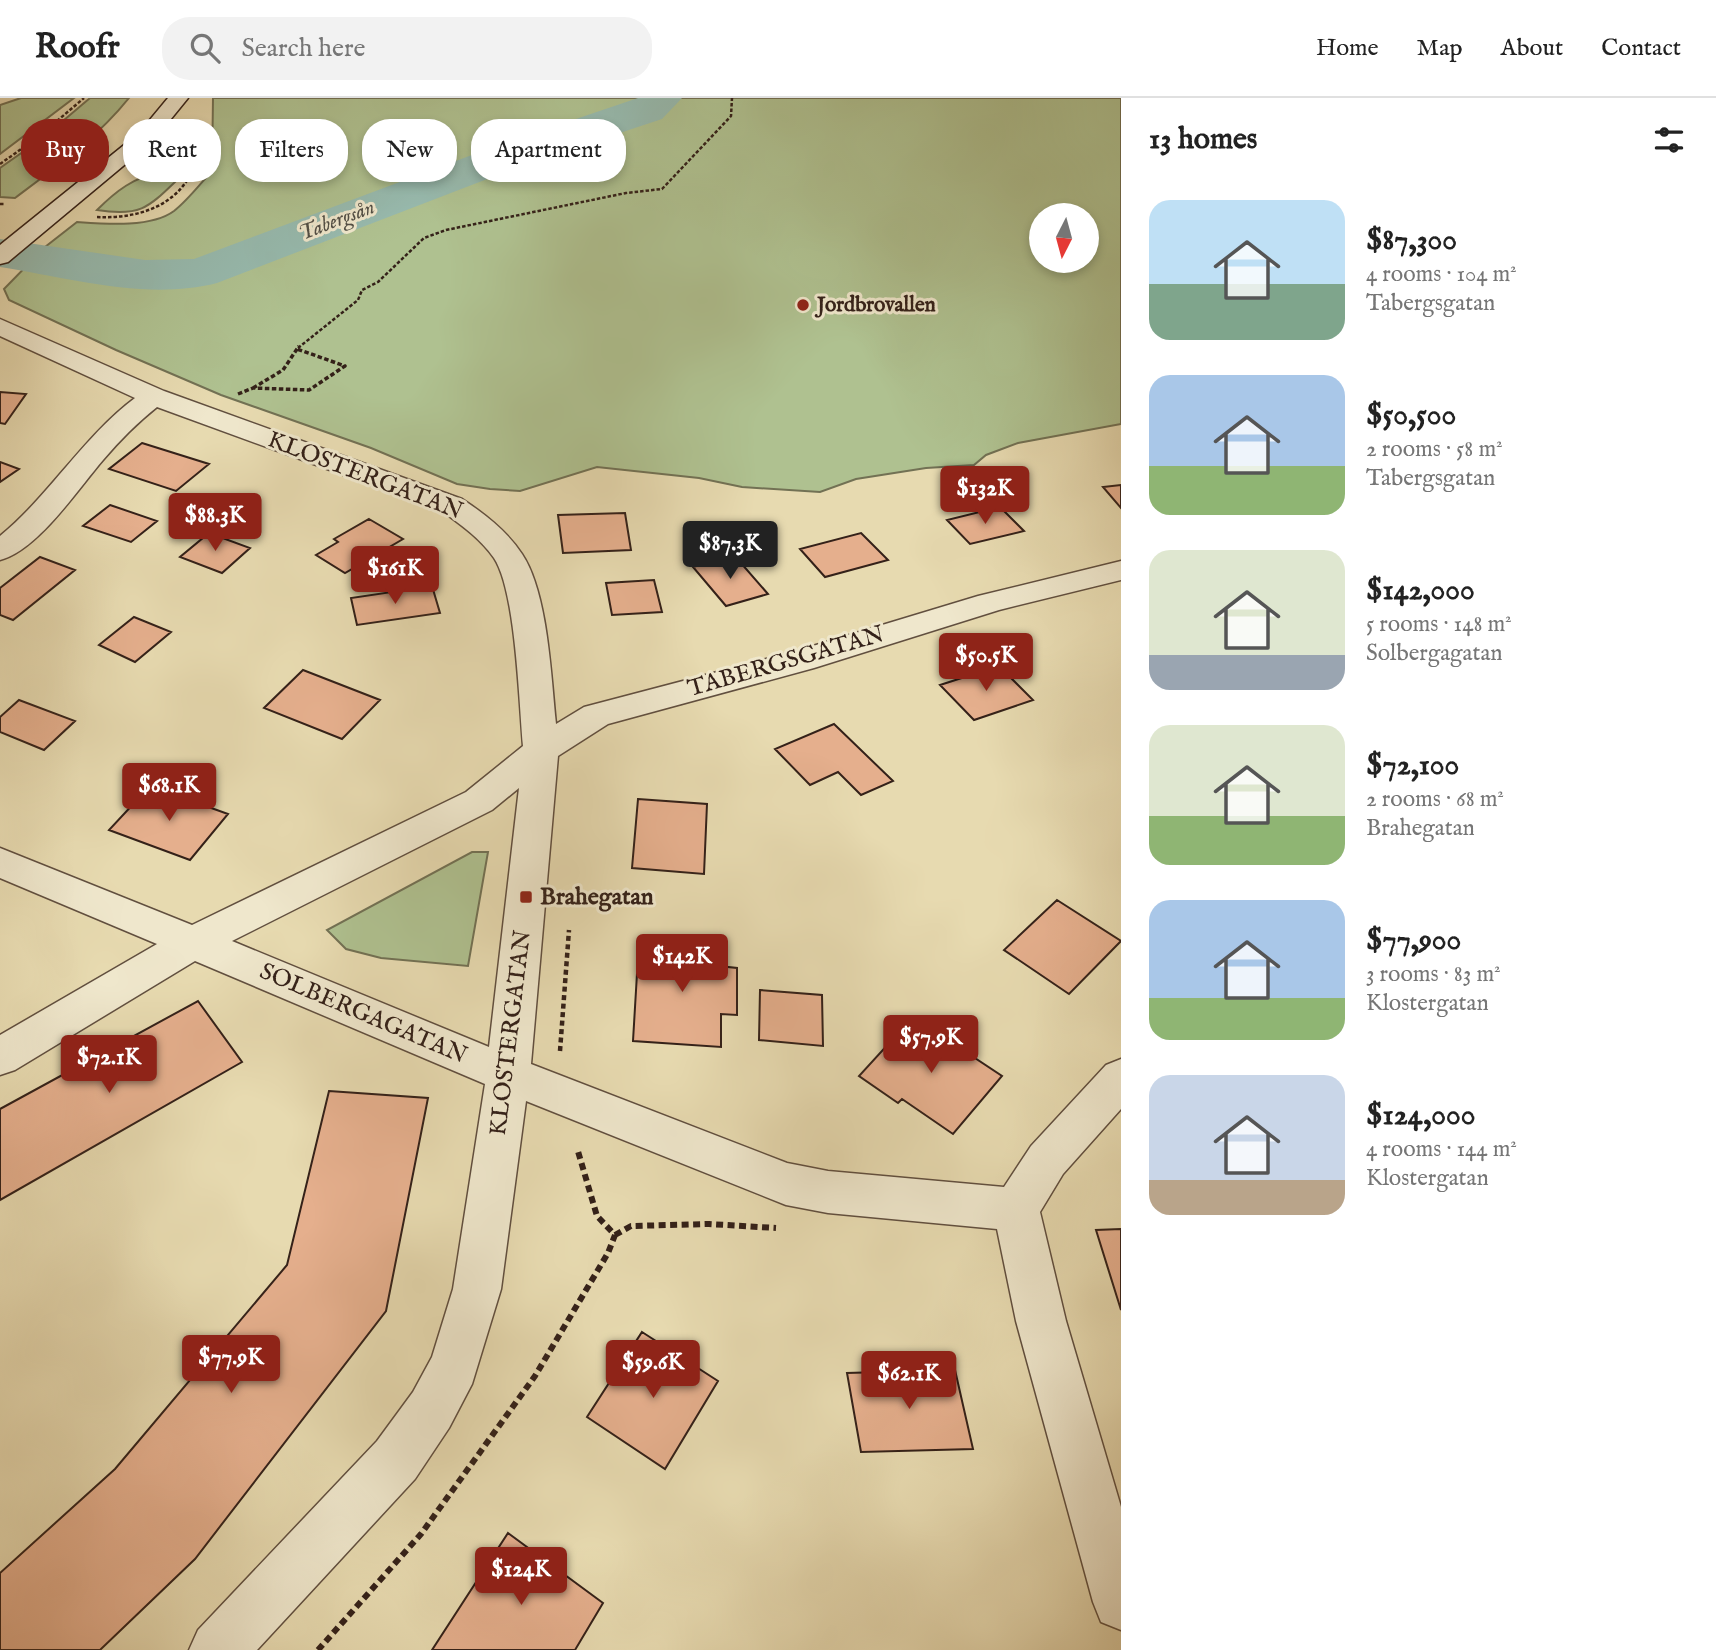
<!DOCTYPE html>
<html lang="en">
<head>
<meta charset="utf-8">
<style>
  body { margin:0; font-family:"IM FELL English",serif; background:#f2f2f2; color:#222; height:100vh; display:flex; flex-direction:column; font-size:26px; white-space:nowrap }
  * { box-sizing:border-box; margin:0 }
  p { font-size:23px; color:#767676 }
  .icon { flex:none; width:38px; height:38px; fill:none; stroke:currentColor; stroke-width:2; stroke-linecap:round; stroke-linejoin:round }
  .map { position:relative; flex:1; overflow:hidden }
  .details { display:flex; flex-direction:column; background:#fff; width:595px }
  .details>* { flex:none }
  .hud { position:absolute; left:21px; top:21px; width:665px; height:63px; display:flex; gap:14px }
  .needle { width:46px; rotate:186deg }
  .controls { position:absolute; left:1029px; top:105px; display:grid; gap:14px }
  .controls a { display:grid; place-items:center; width:70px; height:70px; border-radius:50%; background:#fff; box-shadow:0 4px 10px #0003; font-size:35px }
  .price { position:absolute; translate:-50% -60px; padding:0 16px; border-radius:7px; background:#8f2418; color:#fff; font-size:23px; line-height:46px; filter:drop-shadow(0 2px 4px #0008) }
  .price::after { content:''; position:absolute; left:50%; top:42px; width:21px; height:16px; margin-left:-10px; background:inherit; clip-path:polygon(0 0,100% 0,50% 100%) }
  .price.on { background:#222; color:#fff }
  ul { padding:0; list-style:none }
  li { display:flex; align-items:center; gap:21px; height:175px; padding:0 28px }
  li span { display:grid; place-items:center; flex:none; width:196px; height:140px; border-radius:21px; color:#555 }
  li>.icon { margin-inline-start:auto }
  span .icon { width:84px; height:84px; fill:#fffc; stroke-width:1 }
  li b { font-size:30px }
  h2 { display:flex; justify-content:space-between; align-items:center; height:84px; padding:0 28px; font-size:30px }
  .chip { padding:0 24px; border-radius:28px; background:#fff; box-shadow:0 4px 10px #0003; font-size:24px; line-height:63px }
  .chip.on { background:#8f2418; color:#fff }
  header { display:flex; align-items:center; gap:42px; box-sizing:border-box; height:98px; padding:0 35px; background:#fff; border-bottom:2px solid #e0e0e0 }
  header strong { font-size:33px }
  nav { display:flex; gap:38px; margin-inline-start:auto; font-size:24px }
  .search { width:490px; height:63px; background:#f2f2f2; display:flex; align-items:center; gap:18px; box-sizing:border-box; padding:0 24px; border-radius:28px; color:#767676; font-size:26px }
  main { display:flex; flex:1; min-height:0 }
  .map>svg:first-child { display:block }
  .green { fill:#afc190; stroke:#727154; stroke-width:2; fill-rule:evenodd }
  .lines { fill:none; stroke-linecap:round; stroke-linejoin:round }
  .river { fill:#97baae; fill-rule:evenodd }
  .building { fill:#e5af8d; stroke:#342119; stroke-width:2 }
  .minor-casing { stroke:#614f3f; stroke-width:3 }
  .secondary-casing { stroke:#342119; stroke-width:3 }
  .path-far3 { stroke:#342119; stroke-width:2.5; stroke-dasharray:3.5 2; stroke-linecap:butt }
  .path-far2 { stroke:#342119; stroke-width:3.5; stroke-dasharray:4.5 2.5; stroke-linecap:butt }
  .path-far1 { stroke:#342119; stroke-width:4.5; stroke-dasharray:5 3.5; stroke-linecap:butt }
  .path { stroke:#342119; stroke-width:6; stroke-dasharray:7 4.5; stroke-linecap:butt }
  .minor { fill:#efe7cc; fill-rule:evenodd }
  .secondary { fill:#efe7cc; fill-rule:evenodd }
  .poi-dot { fill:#8f2418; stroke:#efe7cc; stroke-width:2.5 }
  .labels { text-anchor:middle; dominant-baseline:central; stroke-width:6; stroke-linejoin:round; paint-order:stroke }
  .far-water-label { font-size:21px; font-style:italic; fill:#524f46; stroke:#efe7cc }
  .far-poi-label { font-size:21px; font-weight:bold; fill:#342119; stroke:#efe7cc; text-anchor:start }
  .street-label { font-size:24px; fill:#342119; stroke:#efe7cc }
  .poi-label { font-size:24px; font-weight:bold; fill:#342119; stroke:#efe7cc; text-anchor:start }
</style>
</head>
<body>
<header>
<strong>Roofr</strong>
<div class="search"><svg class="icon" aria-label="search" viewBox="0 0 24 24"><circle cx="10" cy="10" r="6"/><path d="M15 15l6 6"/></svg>Search here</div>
<nav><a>Home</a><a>Map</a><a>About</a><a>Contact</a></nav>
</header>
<main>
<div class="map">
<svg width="1121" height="1552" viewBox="0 0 1121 1552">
  <rect width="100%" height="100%" fill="#e7dab0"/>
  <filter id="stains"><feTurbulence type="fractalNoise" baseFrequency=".00286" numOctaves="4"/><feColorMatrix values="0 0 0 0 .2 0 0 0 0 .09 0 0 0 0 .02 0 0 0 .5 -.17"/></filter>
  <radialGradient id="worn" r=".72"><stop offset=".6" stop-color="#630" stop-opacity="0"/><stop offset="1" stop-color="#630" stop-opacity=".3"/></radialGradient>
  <!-- green -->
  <path class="green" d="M 21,0 L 74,0 L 0,56 L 0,7 Z
    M 90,0 L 129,0 C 97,40 56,69 15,100 L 0,99 L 0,70 L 44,39 Z
    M 213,0 L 1121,0 L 1121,326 L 1018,345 L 986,357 L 974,367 L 926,370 L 856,381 L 820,394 L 742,389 L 699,380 L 597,369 L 520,393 L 490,391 L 457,386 L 371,350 L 221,297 L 116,252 L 9,202 L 4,191 L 45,149 L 77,124 C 105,126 151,130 174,113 C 188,102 200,86 212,73 ZM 1041,117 L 1087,117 L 1087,163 L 1041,163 Z
    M 161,74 L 173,76 L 178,81 C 148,110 140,119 97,112 C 116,93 134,79 161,74 Z
    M 472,754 L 488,754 L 468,868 L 381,860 L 346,851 L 327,832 Z"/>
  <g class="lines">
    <!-- river -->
    <path class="river" d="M 638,0 L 682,0 L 662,21 L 526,66 L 217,185 C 147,203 70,180 0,169 L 0,141 L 145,162 L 194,161 L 496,48 Z"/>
  </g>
  <!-- building -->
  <path class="building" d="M 0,294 L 26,296 L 5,326 L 0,325 Z
    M 142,345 L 209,366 L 176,393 L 109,371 Z
    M 0,364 L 19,371 L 0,384 Z
    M 1121,387 L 1121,410 L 1103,389 Z
    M 110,407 L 157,423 L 131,444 L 83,428 Z
    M 1000,409 L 1024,433 L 970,446 L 947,422 Z
    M 625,415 L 631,452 L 563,455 L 558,417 Z
    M 369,421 L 403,441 L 345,475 L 316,457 L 338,444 L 334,441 Z
    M 209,435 L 250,450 L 222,475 L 180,459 Z
    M 861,435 L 888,462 L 825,479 L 800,451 Z
    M 734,457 L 768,496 L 726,508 L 693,469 Z
    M 40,459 L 75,472 L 13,522 L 0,517 L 0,490 Z
    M 654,482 L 662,514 L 612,517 L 606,485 Z
    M 432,488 L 440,515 L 357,527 L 351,500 Z
    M 134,519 L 171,534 L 135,564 L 99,547 Z
    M 999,568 L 1033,602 L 974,622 L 940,587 Z
    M 303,572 L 380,602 L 342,641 L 264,610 Z
    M 19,602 L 75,623 L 44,652 L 0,634 L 0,619 Z
    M 834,626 L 893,683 L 861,697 L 838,674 L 810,687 L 775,651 Z
    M 150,688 L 228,716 L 190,762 L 109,732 Z
    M 638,701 L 707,706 L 704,776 L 632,770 Z
    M 1057,802 L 1121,843 L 1069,896 L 1004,852 Z
    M 639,842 L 719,847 L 719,868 L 737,870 L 737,917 L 721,916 L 721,949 L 633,943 Z
    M 760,892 L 822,897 L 823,948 L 759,942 Z
    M 198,903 L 242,964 L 0,1102 L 0,1011 Z
    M 913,919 L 1002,978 L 953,1036 L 902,1001 L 898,1005 L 859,978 Z
    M 329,993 L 428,1000 L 386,1213 L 195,1461 L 100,1552 L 0,1552 L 0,1475 L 115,1371 L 287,1167 Z
    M 1121,1131 L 1121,1212 L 1096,1132 Z
    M 642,1234 L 718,1283 L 665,1371 L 587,1319 Z
    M 955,1272 L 973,1351 L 861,1354 L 847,1275 Z
    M 508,1435 L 603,1505 L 575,1552 L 432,1552 Z"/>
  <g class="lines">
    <defs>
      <path id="minor" d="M 0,221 L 164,293 L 462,401 C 485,416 507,433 522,456 C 548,495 551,579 556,626 L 584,609 L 793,554 L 978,498 L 1121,463 L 1121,482 L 999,512 L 814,570 L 608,626 L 558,658 L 531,966 L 787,1065 L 828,1073 L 1004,1089 L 1031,1048 L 1106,967 L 1121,961 L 1121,1011 L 1063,1076 L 1040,1114 L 1066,1223 L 1121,1409 L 1121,1532 L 1101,1524 L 1093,1504 L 1016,1223 L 997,1131 L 828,1115 L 786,1107 L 526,1003 L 501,1191 L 472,1286 L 449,1330 L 415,1381 L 257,1552 L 189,1552 L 198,1532 L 377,1343 L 413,1294 L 432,1259 L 453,1191 L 485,986 L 195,863 L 15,972 L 0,977 L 0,937 L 157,846 L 0,780 L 0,750 L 192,827 L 466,694 L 523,648 C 519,604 516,493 494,460 C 480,440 461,427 442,413 L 157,309 C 137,325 120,342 103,362 C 78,391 37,453 0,462 L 0,438 C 50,397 83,339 135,300 L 0,238 ZM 519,690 L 489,949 L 232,843 L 492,712 Z"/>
      <path id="secondary" d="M 168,0 L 188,0 L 153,43 L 8,164 L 0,166 L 0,147 L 139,35 Z"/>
    </defs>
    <!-- minor casing -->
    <use href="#minor" class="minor-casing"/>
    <!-- secondary casing -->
    <use href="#secondary" class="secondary-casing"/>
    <!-- path-far3 -->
    <path class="path-far3" d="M 176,55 L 196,39
      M 0,66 L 37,40 L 84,0
      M 157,71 L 181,73 L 189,78
      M 0,106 L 4,106
      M 97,119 C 136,121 178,109 194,69 C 199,55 197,39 200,25
      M 298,250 L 358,202 L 362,192 L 378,184 L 424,140 L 446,132 L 626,95 L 662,91 L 731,18 L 732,0"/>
    <!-- path-far2 -->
    <path class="path-far2" d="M 253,290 L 283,272 L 299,248
      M 238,296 L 253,290 L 309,292 L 345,268 L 297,251"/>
    <!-- path-far1 -->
    <path class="path-far1" d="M 560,953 L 569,832"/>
    <!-- path -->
    <path class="path" d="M 615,1137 L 631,1128 L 709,1126 L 776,1130
      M 318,1552 L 421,1436 L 535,1278 L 608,1155 L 615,1137 L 597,1118 L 577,1050"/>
    <!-- minor -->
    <use href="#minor" class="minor"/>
    <!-- secondary -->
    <use href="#secondary" class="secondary"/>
  </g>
  <!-- markers -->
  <g class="poi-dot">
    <circle cx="803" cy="207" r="7"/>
    <rect x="519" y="792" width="14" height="14" rx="3.5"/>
  </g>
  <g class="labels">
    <!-- far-water labels -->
    <g class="far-water-label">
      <text transform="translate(337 123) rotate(-21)">Tabergsån</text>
    </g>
    <!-- far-poi labels -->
    <g class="far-poi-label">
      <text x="817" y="207">Jordbrovallen</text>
    </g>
    <!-- street labels -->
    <g class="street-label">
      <text transform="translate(365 378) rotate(21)">KLOSTERGATAN</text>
      <text transform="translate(786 564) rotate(-16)">TABERGSGATAN</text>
      <text transform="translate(363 916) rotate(23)">SOLBERGAGATAN</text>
      <text transform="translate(511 935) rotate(-83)">KLOSTERGATAN</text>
    </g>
    <!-- poi labels -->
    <g class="poi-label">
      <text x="540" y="799">Brahegatan</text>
    </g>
  </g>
  <rect width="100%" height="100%" filter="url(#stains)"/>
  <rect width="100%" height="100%" fill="url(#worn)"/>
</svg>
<div class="controls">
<a><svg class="needle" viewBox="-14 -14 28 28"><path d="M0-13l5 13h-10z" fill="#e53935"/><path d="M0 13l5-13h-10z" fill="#767676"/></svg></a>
</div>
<b class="price" style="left:985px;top:428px">$132K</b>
<b class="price" style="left:215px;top:455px">$88.3K</b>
<b class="price on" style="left:730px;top:483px">$87.3K</b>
<b class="price" style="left:395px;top:508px">$161K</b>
<b class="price" style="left:986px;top:595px">$50.5K</b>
<b class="price" style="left:169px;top:725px">$68.1K</b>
<b class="price" style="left:682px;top:896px">$142K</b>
<b class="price" style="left:931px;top:977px">$57.9K</b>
<b class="price" style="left:109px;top:997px">$72.1K</b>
<b class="price" style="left:231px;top:1297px">$77.9K</b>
<b class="price" style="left:653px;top:1302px">$59.6K</b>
<b class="price" style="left:909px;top:1313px">$62.1K</b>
<b class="price" style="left:521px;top:1509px">$124K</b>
<div class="hud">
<a class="chip on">Buy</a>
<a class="chip">Rent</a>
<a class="chip">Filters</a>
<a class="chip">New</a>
<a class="chip">Apartment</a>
</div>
</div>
<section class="details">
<h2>13 homes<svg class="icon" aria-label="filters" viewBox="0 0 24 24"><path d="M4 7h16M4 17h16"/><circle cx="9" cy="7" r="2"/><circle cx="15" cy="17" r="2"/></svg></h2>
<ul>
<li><span style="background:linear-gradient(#bfe0f5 60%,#7fa58c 0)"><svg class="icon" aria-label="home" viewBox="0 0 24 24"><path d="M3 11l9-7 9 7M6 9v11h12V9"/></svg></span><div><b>$87,300</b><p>4 rooms · 104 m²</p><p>Tabergsgatan</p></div></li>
<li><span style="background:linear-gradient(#a9c7e8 65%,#8fb573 0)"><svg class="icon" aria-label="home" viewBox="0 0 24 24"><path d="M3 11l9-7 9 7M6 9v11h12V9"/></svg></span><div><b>$50,500</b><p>2 rooms · 58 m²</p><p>Tabergsgatan</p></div></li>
<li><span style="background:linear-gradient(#dfe7d0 75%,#9aa5b1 0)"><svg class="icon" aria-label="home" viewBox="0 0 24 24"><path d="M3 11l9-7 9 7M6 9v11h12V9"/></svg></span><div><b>$142,000</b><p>5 rooms · 148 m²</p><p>Solbergagatan</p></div></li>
<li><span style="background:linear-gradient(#dfe7d0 65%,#8fb573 0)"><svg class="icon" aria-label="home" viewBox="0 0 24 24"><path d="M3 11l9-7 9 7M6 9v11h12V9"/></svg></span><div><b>$72,100</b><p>2 rooms · 68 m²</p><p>Brahegatan</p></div></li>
<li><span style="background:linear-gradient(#a9c7e8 70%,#8fb573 0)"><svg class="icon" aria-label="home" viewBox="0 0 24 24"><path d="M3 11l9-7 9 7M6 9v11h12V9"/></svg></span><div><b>$77,900</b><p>3 rooms · 83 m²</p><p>Klostergatan</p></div></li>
<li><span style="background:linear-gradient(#c9d6e8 75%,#b9a48a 0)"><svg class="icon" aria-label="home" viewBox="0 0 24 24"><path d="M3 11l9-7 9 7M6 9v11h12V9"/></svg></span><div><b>$124,000</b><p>4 rooms · 144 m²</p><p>Klostergatan</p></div></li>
</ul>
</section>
</main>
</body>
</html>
